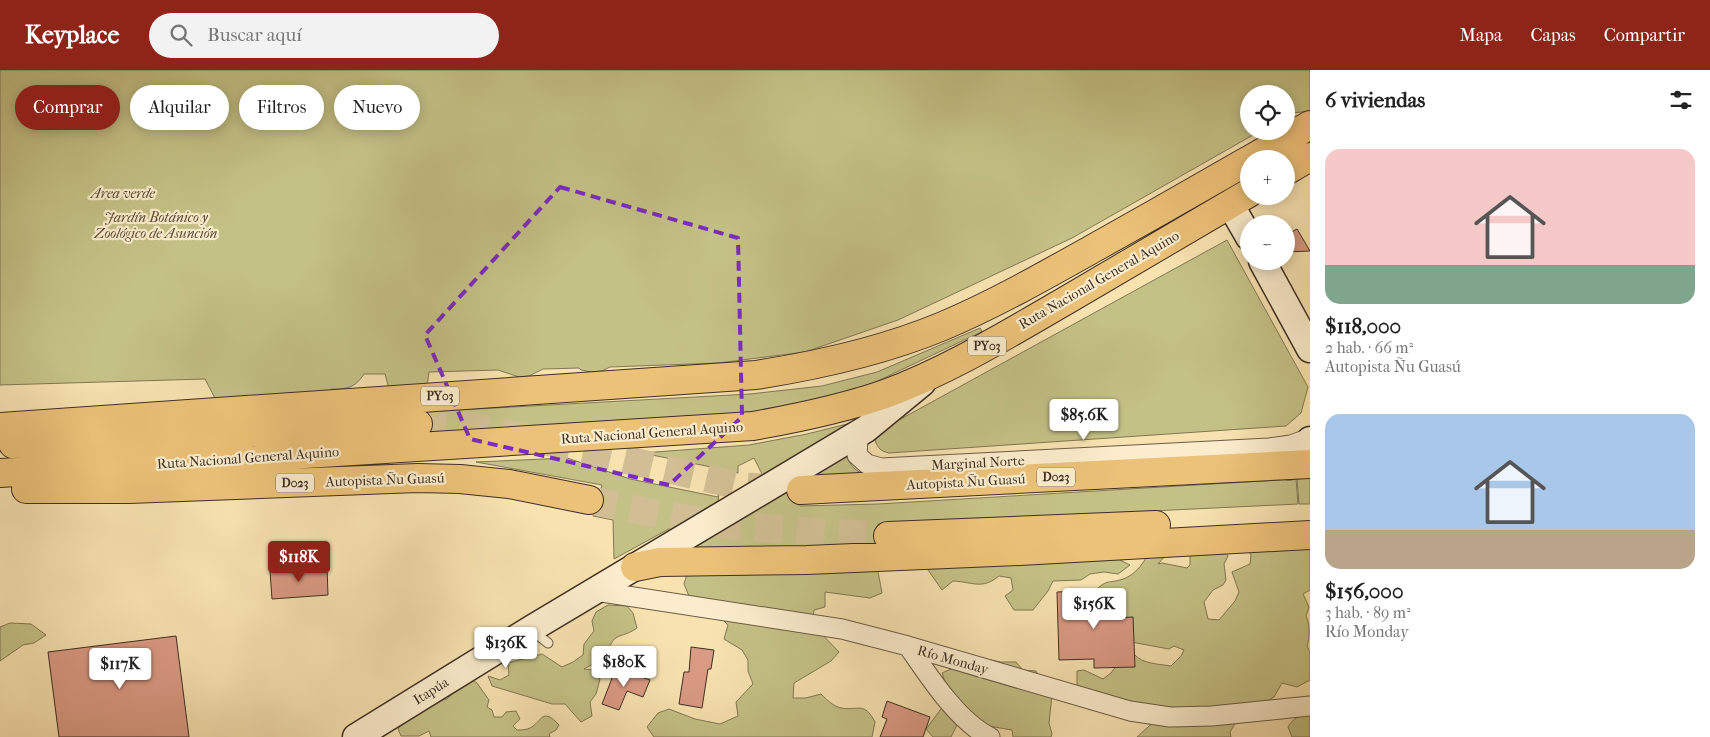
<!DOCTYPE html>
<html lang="es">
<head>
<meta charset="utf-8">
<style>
  body { margin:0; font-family:"IM FELL French Canon",serif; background:#f2f2f2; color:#222; height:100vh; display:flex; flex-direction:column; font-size:19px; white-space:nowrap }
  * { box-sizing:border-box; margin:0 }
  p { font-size:16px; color:#767676 }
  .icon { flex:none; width:28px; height:28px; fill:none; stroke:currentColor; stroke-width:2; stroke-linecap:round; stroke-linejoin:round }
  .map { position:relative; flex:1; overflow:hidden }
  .drawer { display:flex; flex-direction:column; background:#fff; width:400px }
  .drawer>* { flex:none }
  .hud { position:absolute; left:15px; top:15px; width:475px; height:45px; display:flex; gap:10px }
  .fabs { position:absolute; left:1240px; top:15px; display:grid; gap:10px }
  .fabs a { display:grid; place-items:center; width:55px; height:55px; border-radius:50%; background:#fff; box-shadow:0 2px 12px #0003; font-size:25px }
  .price { position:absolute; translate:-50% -42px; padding:0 11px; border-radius:5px; background:#fff; color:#222; font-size:16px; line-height:32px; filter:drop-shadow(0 1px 2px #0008) }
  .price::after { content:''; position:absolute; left:50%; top:30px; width:15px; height:11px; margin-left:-8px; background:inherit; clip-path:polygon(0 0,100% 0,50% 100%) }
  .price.on { background:#8f2418; color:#fff }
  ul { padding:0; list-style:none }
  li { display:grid; align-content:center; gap:10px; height:265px; padding:0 15px }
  li span { display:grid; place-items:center; height:155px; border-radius:15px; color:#555 }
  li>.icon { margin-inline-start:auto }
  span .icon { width:90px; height:90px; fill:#fffc; stroke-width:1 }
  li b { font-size:21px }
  h2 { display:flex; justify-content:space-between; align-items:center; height:60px; padding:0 15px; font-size:21px }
  .tag { padding:0 18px; border-radius:22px; background:#fff; box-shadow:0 2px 12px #0003; font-size:18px; line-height:45px }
  .tag.on { background:#8f2418; color:#fff }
  header { display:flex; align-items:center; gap:30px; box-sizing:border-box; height:70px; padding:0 25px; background:#8f2418; color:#fff }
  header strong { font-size:24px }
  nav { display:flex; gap:28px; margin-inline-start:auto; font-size:18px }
  .search { width:350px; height:45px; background:#f2f2f2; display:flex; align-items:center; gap:12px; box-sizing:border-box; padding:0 18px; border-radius:28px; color:#767676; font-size:19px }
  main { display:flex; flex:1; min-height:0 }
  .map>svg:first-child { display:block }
  .green { fill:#c4c186; stroke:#817854 }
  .building { fill:#da9a84; stroke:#3e2f23 }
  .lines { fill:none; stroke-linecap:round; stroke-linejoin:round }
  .highway-tunnel { stroke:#d2be94; stroke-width:28; stroke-dasharray:28 14; stroke-linecap:butt }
  .lane-casing { stroke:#6c5c46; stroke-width:11 }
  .street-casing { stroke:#6c5c46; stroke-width:21 }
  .secondary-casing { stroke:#3e2f23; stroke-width:29 }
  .highway-casing { stroke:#3e2f23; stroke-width:30 }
  .lane { stroke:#faeccc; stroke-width:9 }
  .street { stroke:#faeccc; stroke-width:19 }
  .secondary { stroke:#faeccc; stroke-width:26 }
  .highway { stroke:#ecc178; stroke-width:28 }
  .marked { fill:none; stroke:#7b2cbf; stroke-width:4; stroke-dasharray:10 6; stroke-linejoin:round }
  .labels { text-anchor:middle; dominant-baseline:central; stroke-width:4.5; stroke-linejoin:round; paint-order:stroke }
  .shield { fill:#faeccc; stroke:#766856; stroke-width:1 }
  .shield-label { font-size:12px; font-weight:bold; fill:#3e2f23 }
  .park-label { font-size:14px; font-style:italic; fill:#594c37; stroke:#faeccc }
  .street-label { font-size:14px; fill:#3e2f23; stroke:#faeccc }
</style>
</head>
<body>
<header>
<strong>Keyplace</strong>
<div class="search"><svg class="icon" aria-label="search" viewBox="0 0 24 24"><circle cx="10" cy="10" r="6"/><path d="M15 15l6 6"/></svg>Buscar aquí</div>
<nav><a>Mapa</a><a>Capas</a><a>Compartir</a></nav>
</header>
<main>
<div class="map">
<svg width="1310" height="667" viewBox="0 0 1310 667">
  <rect width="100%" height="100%" fill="#f7e2b0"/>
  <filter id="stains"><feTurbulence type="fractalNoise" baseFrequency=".004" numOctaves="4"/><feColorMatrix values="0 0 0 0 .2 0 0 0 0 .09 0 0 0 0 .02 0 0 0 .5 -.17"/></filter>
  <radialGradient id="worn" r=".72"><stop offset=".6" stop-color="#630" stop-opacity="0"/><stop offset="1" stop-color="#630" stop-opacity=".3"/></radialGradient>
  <!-- green -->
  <path class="green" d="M 0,0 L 1310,0 L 1310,41 L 1292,43 L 1286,46 L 1286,24 L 1249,24 L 1249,61 L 1260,61 L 1072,168 L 898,250 L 805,282 L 718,293 L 610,297 L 602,301 L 591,302 L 581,300 L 579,298 L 543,299 L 529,306 L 519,307 L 498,300 L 429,302 L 427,317 L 389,319 L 385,304 L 364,304 C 355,318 347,319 332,319 L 328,322 L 217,332 L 205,309 L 0,315 Z
    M 1227,170 L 1308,317 L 1301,343 L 1286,356 L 889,383 C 881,381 878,379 875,370 L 879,361 Z
    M 980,258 L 982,261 L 979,263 L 863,318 L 771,342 L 420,367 L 421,342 L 750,324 L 822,316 L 877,302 Z
    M 851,353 L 763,406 L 754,388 L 738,396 L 738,403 L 722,400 L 718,432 L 614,489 L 613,450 L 593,446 L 602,415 L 476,392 L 567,388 L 630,409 L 718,427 L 721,399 L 642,383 L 749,375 L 807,364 Z
    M 845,377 L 846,378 C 846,391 853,400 865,405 L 799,407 L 800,436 L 878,434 L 1296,409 L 1298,434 L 878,454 L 879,481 L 671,482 Z
    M 1310,408 L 1310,434 L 1299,434 L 1297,409 Z
    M 1310,468 L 1310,520 L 1303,524 L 1309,537 L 1306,546 C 1310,553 1310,568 1307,576 L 1310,582 L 1310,610 L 1297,617 L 1282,613 L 1274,627 L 1238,649 L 1230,662 L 1231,667 L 1137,667 L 1159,647 L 1085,622 L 1077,615 L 1077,601 L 1084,600 L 1103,609 L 1111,603 L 1123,587 L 1134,584 C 1142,594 1159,594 1171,596 L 1181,586 L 1184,580 L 1174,576 L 1169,579 L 1131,572 L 1100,534 L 1098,518 C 1107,510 1109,513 1120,510 C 1137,506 1145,490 1153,476 L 1167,484 L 1158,494 L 1162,493 L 1187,498 L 1190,495 L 1190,486 L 1205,475 L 1220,475 L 1228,486 L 1224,494 L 1226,510 L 1223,515 L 1213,520 L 1204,532 L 1208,549 L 1219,550 L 1235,531 L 1239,522 L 1232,502 L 1250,494 L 1251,485 L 1243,470 Z
    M 1117,482 L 1120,490 L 1130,495 L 1118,504 L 1104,502 L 1090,504 L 1081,510 L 1053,511 L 1048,521 L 1033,540 L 1014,540 L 1005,526 L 1013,520 L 1011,508 L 999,506 C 982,520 973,512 953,511 L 942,520 L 921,490 Z
    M 876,491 L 882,523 L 870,528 L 825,522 L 825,537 L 814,540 L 812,554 L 839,582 L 831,591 L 794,613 L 793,628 L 806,628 L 821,624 C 827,630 833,636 841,638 C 859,641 864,631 875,652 L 872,667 L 654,667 L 647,657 L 658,643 L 669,639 L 695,649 L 720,654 L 738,646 L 736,632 L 753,614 L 748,601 L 748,590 L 742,580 L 724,569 L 728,555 L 711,538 L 689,526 L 684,514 L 688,501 Z
    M 608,535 L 627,536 L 633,543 L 637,558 C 620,570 613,560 607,586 L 584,599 L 592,600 L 600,609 L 596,624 L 590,632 L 592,646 L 581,652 L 565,634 L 552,634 L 492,616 L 488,606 L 500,610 L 509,605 L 508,593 L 542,584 L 562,597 L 573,592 L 583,585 L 584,574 L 594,561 L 592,551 L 596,542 Z
    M 10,553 L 31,554 L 46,565 L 34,573 L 23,575 L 0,591 L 0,557 Z
    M 977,587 L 1001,592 L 1016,592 L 1023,600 L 1036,601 L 1041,610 L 1052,625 L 1049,653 L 1052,664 L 1051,667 L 1013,667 L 1012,660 L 959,651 L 951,667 L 933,667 L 926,659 L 950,627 L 942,603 Z
    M 471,609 L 477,613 L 489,630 L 487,637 L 492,640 L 494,647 L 502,647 L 506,642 L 516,641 L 520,649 L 513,656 L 517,660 C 521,660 526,660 530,658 C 542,652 542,636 559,655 L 556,660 L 549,664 L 550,667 L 431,667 L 429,661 L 419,666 L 401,666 L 398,659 L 402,654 L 436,630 L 447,629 L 454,622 L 457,615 Z
    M 1310,644 L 1310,667 L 1292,667 L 1288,657 C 1293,648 1300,645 1310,644 Z"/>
  <!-- building -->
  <path class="building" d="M 1297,159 L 1310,181 L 1286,182 L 1286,165 Z
    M 327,497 L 328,525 L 272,529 L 270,501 Z
    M 1112,520 L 1113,548 L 1133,547 L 1135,597 L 1094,598 L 1094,589 L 1059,590 L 1057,522 Z
    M 176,566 L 189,667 L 59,667 L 48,582 Z
    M 691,577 L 714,580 L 711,599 L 708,599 L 702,638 L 679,634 L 684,602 L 689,602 Z
    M 616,598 L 650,610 L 643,627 L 627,621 L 619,640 L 602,634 Z
    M 887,631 L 930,647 L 923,667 L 880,667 L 887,649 L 882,647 Z"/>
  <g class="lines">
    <!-- highway-tunnel -->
    <path class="highway-tunnel" d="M 418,354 L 480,358 L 549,372 L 741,416 L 782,419
      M 589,430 L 647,442 L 731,456 L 888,466"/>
    <defs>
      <path id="lane" d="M 533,561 L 548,573"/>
      <path id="street" d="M 866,359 L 858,370 L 857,385 L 867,394 L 881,398 L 1269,378 L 1291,375 L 1310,368
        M 595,521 L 842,559 L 908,576 L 1130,641 L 1170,647 L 1212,646 L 1310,636
        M 908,576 C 928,605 958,652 990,667"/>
      <path id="secondary" d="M 1230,134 L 1249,167
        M 1262,191 L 1310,279
        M 1289,396 L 1298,391 L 1310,370
        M 356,667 L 531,559 L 866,359 L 922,313"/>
      <path id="highway" d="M 1251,89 L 1310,55
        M 1286,101 L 1310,87
        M 0,357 L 756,305 C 820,295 883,281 943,256 C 995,234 1044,206 1094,178 C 1146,149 1197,120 1249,90
        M 13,374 L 418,354
        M 0,403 L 753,356 C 798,348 842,339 885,324 C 947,301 1003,267 1060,234 C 1123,197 1186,160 1249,123
        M 26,419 L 129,419 L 418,408 L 460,409 L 509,414 L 589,430
        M 801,420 L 1310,394
        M 888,466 L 1156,455
        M 635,497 L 660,492 L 807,490 L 1020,481 L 1310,465"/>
    </defs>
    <!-- lane casing -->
    <use href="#lane" class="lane-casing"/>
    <!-- street casing -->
    <use href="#street" class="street-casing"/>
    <!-- secondary casing -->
    <use href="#secondary" class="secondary-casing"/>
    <!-- highway casing -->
    <use href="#highway" class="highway-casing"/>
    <!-- lane -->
    <use href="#lane" class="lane"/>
    <!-- street -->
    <use href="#street" class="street"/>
    <!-- secondary -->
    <use href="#secondary" class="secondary"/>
    <!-- highway -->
    <use href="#highway" class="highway"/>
  </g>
  <!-- marked area -->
  <path class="marked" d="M 560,117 L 738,168 L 742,347 L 669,415 L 470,369 L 425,265 Z"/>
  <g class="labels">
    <!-- shield labels -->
    <g class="shield">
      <rect x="968" y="266.5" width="38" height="19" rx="4"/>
      <rect x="421" y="316.5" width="38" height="19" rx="4"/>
      <rect x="1037" y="397.5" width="38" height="19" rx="4"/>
      <rect x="276" y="403.5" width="38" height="19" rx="4"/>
    </g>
    <g class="shield-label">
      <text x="987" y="276">PY03</text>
      <text x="440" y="326">PY03</text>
      <text x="1056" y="407">D023</text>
      <text x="295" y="413">D023</text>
    </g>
    <!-- park labels -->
    <g class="park-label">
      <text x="123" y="123">Area verde</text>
      <text x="156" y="147">Jardín Botánico y<tspan x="156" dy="16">Zoológico de Asunción</tspan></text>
    </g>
    <!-- street labels -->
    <g class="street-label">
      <text transform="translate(1099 210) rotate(-30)">Ruta Nacional General Aquino</text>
      <text transform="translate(652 363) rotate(-4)">Ruta Nacional General Aquino</text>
      <text transform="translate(248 388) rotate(-4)">Ruta Nacional General Aquino</text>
      <text transform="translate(978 393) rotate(-3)">Marginal Norte</text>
      <text transform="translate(385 410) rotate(-2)">Autopista Ñu Guasú</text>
      <text transform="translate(966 412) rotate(-3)">Autopista Ñu Guasú</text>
      <text transform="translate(953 590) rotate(16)">Río Monday</text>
      <text transform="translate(431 621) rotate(-32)">Itapúa</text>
    </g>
  </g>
  <rect width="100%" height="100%" filter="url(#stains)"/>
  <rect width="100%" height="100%" fill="url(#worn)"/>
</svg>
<div class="fabs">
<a><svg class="icon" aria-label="locate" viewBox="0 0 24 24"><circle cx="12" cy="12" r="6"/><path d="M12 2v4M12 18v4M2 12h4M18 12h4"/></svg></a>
<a>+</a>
<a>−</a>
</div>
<b class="price" style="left:1084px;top:371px">$85.6K</b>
<b class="price on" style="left:299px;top:513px">$118K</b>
<b class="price" style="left:1094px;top:560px">$156K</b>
<b class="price" style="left:506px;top:599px">$136K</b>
<b class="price" style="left:624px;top:618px">$180K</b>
<b class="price" style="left:120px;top:620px">$117K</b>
<div class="hud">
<a class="tag on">Comprar</a>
<a class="tag">Alquilar</a>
<a class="tag">Filtros</a>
<a class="tag">Nuevo</a>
</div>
</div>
<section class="drawer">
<h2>6 viviendas<svg class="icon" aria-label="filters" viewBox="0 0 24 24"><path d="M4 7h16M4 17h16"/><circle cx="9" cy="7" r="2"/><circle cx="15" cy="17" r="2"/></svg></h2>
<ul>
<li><span style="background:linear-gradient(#f6c9c9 75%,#7fa58c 0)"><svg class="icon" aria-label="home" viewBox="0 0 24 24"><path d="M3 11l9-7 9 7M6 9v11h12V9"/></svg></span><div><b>$118,000</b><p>2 hab. · 66 m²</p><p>Autopista Ñu Guasú</p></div></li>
<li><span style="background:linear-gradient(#a9c7e8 75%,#b9a48a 0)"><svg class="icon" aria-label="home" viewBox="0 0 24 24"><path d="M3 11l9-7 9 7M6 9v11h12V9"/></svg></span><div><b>$156,000</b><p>3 hab. · 89 m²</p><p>Río Monday</p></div></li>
</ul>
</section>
</main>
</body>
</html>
